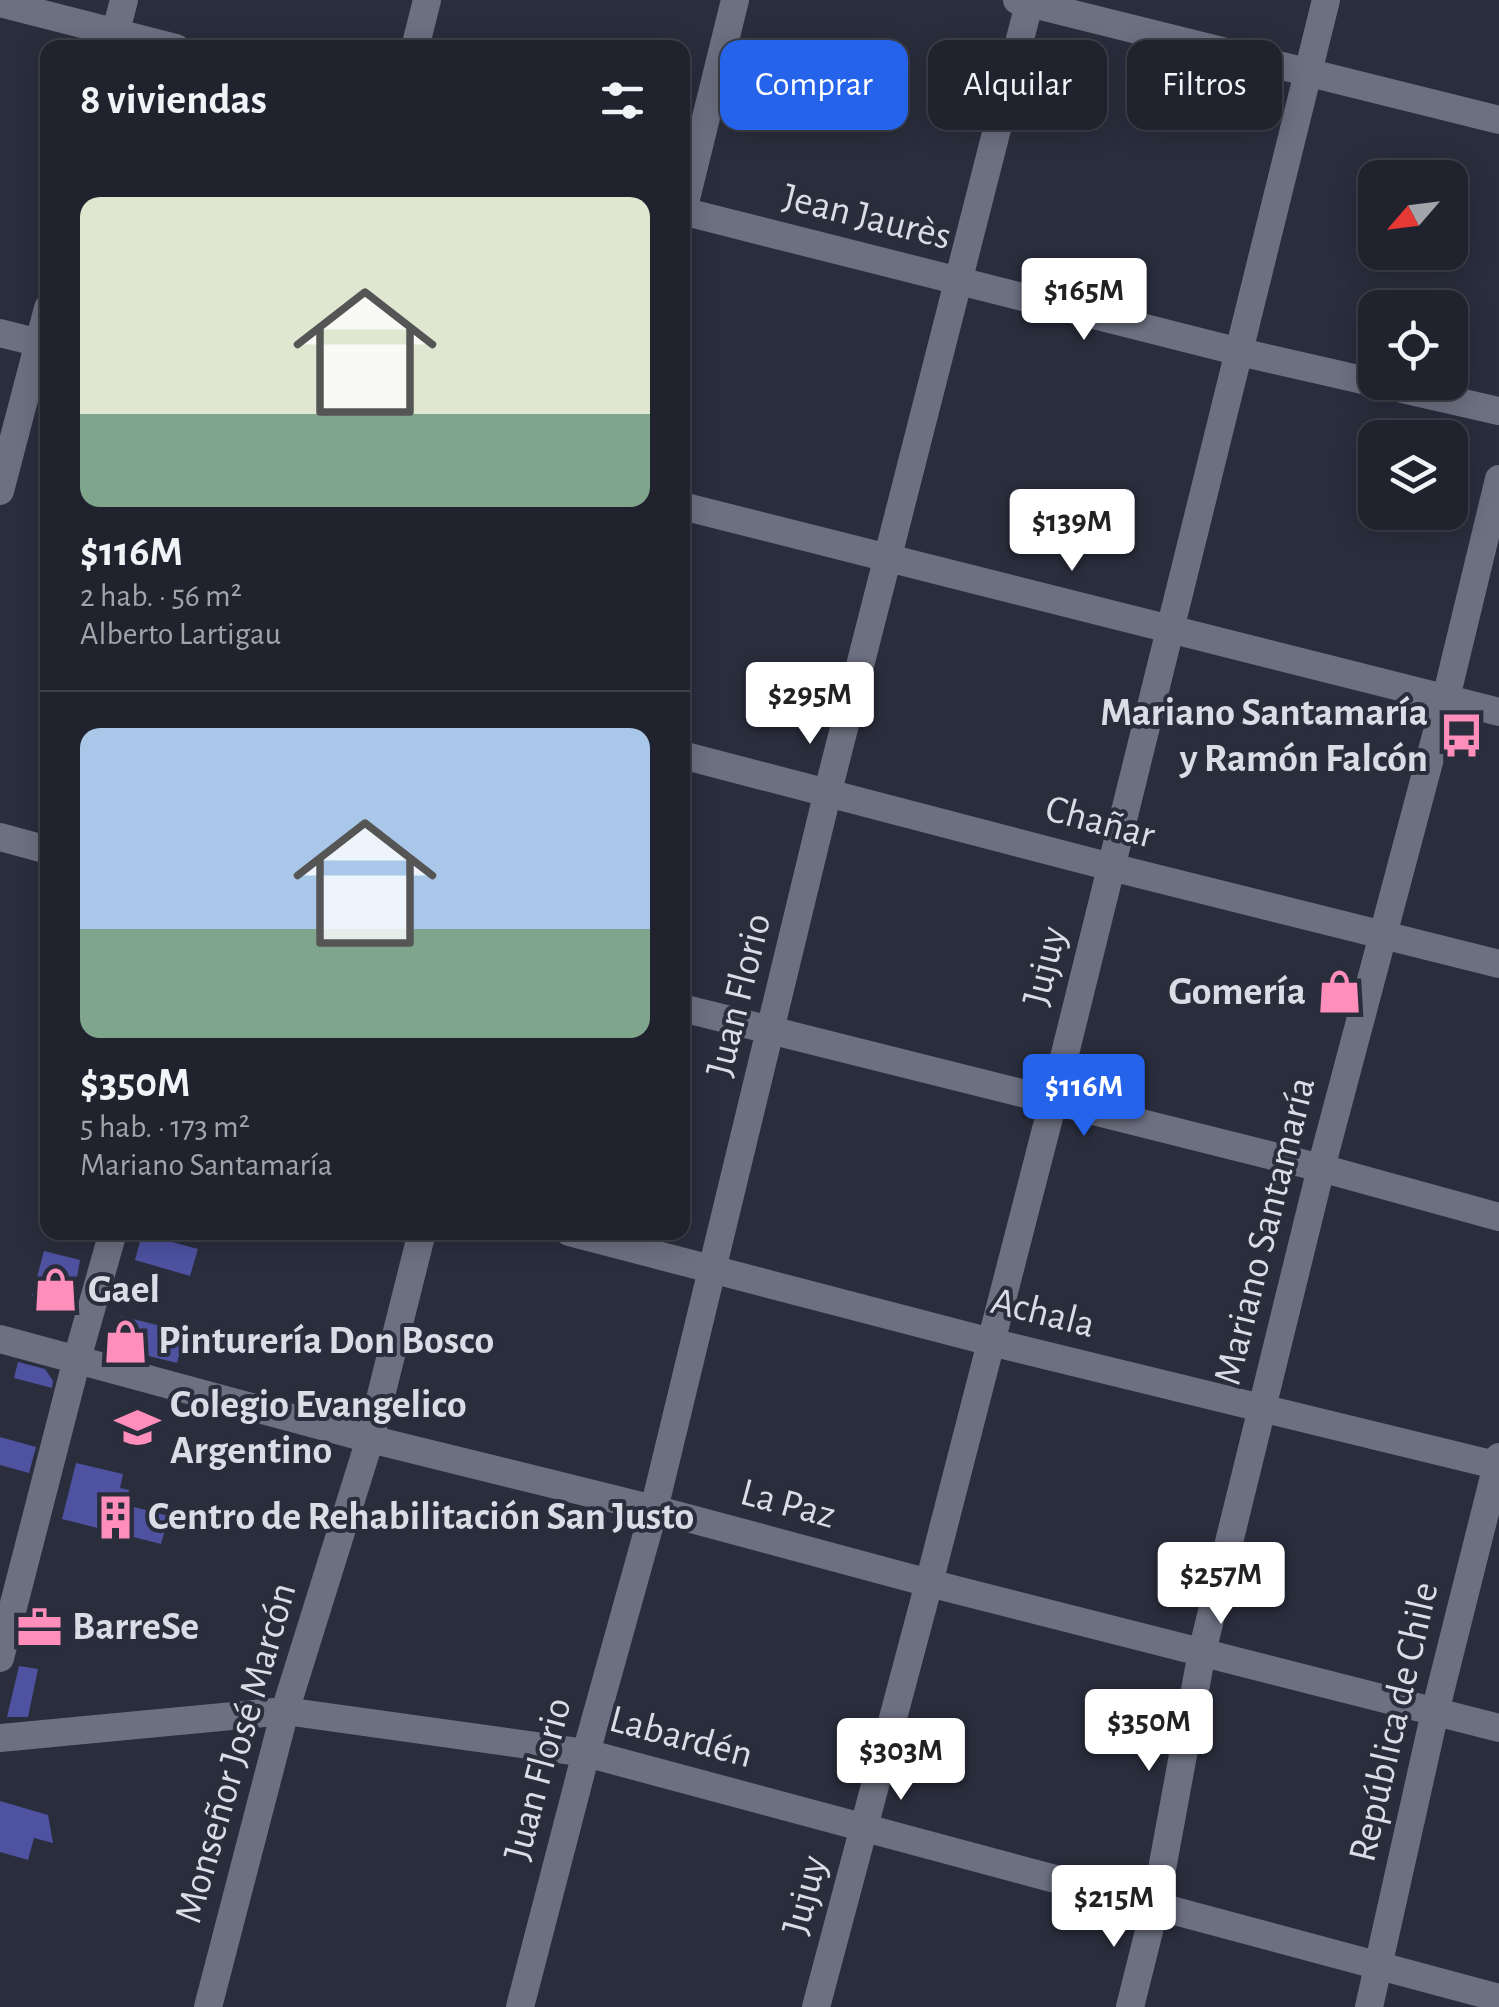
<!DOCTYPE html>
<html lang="es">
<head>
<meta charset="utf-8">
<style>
  body { margin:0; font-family:"Alegreya Sans",sans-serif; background:#282a35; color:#f1f3f6; height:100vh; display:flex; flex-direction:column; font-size:38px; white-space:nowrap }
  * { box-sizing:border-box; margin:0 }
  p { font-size:32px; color:#a2a4aa }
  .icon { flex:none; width:55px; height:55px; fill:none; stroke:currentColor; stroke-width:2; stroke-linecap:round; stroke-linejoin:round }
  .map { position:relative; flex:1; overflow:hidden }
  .panel { position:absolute; left:40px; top:40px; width:650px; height:1200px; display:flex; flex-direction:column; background:#20222d; border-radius:20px; box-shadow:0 5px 25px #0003,0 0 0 2px #3d3f49 }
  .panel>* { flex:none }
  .top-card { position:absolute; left:720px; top:40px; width:628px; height:90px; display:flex; gap:20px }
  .needle { width:65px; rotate:242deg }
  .buttons { position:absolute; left:1358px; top:160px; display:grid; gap:20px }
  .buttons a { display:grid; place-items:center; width:110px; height:110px; border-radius:20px; background:#20222d; box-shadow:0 5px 25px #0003,0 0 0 2px #3d3f49; font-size:50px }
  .price { position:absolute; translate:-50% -85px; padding:0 22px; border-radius:10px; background:#fff; color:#222; font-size:32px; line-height:65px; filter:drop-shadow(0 2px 5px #0008) }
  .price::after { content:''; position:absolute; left:50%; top:60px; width:30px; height:22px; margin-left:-15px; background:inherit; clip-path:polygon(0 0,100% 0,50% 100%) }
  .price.active { background:#2563eb; color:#fff }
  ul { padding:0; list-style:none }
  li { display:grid; align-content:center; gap:20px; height:530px; padding:0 40px }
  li+li { border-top:2px solid #3d3f49 }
  li span { display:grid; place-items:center; height:310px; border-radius:20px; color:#555 }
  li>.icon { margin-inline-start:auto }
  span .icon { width:180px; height:180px; fill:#fffc; stroke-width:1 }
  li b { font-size:42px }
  h2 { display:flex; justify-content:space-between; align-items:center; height:120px; padding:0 40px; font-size:42px }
  .tag { padding:0 35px; border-radius:20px; background:#20222d; box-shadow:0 5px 25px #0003,0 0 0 2px #3d3f49; font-size:35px; line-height:90px }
  .tag.active { background:#2563eb; color:#fff }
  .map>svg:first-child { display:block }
  .building { fill:#4e52a1 }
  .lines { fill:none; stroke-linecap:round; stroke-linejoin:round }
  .minor { stroke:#6d7081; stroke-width:28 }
  .labels { text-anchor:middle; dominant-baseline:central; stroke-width:8; stroke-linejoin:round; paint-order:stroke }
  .street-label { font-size:40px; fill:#dadce6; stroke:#2a2d3c }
  .poi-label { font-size:40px; font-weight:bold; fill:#dadce6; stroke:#2a2d3c; text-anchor:start }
</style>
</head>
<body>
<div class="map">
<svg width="1499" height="2007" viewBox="0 0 1499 2007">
  <rect width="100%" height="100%" fill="#2a2d3c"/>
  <!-- building -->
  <path class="building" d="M 142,1234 L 198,1249 L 190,1276 L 135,1260 Z
    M 44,1251 L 80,1260 L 72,1306 L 32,1296 Z
    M 121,1316 L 185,1332 L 177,1363 L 113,1347 Z
    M 18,1362 L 45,1369 L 53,1381 L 52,1388 L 14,1378 Z
    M 0,1437 L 36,1447 L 29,1473 L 0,1465 Z
    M 76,1463 L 123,1474 L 120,1488 L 129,1490 L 126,1505 L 169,1516 L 161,1544 L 62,1519 Z
    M 19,1666 L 38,1669 L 28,1717 L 7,1717 Z
    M 0,1801 L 48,1815 L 53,1843 L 34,1838 L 28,1860 L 0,1852 Z"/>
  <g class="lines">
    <!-- minor -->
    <path class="minor" d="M 1017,0 L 1499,120
      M 0,3 L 176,48
      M 112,46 L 124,0
      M 415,48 L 427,0
      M 682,211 L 1240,352 L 1499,411
      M 682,215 L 735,0
      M 0,333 L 48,345
      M 0,491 L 48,308
      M 682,506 L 1499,712
      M 682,755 L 1111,867 L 1499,964
      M 0,837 L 48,850
      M 682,1008 L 1321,1168 L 1499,1217
      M 569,1232 L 991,1342 L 1499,1466
      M 0,1339 L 370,1439 L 654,1509 L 929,1583 L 1499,1728
      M 0,1658 L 77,1359 L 113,1232
      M 0,1738 L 285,1711 L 586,1753 L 1499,1998
      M 208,2007 L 285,1711 L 370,1439 L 422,1232
      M 520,2007 L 586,1753 L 654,1509 L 828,791 L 1030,0
      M 816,2007 L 929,1583 L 1053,1102 L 1326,0
      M 1130,2007 L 1155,1907 L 1202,1652 L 1321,1168 L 1446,698 L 1499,479
      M 1369,2007 L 1435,1712 L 1499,1457"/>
  </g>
  <!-- icons -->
  <defs>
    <symbol id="bus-bare" viewBox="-9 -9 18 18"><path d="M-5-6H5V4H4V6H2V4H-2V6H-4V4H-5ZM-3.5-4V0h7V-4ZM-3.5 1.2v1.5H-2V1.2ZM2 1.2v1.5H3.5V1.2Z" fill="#ff8eba" stroke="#2a2d3c" stroke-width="2.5" paint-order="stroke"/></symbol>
    <symbol id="shop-bare" viewBox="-9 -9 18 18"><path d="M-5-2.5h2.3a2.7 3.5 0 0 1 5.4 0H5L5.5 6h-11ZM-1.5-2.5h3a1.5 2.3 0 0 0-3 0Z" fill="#ff8eba" stroke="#2a2d3c" stroke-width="2.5" paint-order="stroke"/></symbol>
    <symbol id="school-bare" viewBox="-9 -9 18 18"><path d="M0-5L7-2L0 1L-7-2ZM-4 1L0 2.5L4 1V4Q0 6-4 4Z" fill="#ff8eba" stroke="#2a2d3c" stroke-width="2.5" paint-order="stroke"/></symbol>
    <symbol id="building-bare" viewBox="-9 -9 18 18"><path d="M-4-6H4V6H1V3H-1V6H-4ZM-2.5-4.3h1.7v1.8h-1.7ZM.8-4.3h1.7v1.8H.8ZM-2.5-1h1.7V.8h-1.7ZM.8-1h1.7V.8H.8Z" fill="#ff8eba" stroke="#2a2d3c" stroke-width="2.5" paint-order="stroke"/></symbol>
    <symbol id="office-bare" viewBox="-9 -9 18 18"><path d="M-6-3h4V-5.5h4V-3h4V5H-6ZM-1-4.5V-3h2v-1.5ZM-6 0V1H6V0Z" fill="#ff8eba" stroke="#2a2d3c" stroke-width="2.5" paint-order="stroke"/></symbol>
  </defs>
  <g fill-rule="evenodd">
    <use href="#bus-bare" x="1430" y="704" width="63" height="63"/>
    <use href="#shop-bare" x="1308" y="960" width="63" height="63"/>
    <use href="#shop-bare" x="24" y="1258" width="63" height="63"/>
    <use href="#shop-bare" x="94" y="1310" width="63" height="63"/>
    <use href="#school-bare" x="106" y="1396" width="63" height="63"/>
    <use href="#building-bare" x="84" y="1486" width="63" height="63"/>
    <use href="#office-bare" x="8" y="1596" width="63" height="63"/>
  </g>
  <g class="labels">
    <!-- street labels -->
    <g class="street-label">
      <text transform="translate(867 217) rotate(14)">Jean Jaurès</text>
      <text transform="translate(1100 822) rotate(15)">Chañar</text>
      <text transform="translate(1045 966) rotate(-76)">Jujuy</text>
      <text transform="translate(739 995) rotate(-76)">Juan Florio</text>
      <text transform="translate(1265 1231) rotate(-76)">Mariano Santamaría</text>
      <text transform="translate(1043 1313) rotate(14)">Achala</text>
      <text transform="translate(788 1504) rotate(15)">La Paz</text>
      <text transform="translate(1394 1722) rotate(-77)">República de Chile</text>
      <text transform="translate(681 1737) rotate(15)">Labardén</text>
      <text transform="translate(236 1753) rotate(-74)">Monseñor José Marcón</text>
      <text transform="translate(538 1779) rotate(-75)">Juan Florio</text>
      <text transform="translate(805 1895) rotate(-75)">Jujuy</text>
    </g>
    <!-- poi labels -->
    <g class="poi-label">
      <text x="1428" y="713" text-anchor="end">Mariano Santamaría<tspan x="1428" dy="46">y Ramón Falcón</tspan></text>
      <text x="1306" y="992" text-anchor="end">Gomería</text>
      <text x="88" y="1290">Gael</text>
      <text x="158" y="1341">Pinturería Don Bosco</text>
      <text x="170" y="1405">Colegio Evangelico<tspan x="170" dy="46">Argentino</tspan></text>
      <text x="148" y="1517">Centro de Rehabilitación San Justo</text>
      <text x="72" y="1627">BarreSe</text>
    </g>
  </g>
</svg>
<div class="buttons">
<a><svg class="needle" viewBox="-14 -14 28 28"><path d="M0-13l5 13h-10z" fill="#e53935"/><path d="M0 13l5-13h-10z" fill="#a2a4aa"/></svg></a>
<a><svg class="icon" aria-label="locate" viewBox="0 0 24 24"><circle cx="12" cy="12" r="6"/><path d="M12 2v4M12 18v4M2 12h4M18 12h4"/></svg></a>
<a><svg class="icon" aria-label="layers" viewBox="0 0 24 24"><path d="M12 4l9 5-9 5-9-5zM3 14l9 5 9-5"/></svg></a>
</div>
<b class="price" style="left:1084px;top:343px">$165M</b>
<b class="price" style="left:1072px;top:574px">$139M</b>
<b class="price" style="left:810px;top:747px">$295M</b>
<b class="price active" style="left:1084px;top:1139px">$116M</b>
<b class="price" style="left:1221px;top:1627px">$257M</b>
<b class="price" style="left:1149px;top:1774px">$350M</b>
<b class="price" style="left:901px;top:1803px">$303M</b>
<b class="price" style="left:1114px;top:1950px">$215M</b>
<div class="top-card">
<a class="tag active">Comprar</a>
<a class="tag">Alquilar</a>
<a class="tag">Filtros</a>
</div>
<section class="panel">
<h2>8 viviendas<svg class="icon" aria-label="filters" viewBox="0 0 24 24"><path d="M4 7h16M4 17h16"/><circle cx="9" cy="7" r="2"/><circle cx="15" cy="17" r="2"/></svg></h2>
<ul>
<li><span style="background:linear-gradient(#dfe7d0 70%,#7fa58c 0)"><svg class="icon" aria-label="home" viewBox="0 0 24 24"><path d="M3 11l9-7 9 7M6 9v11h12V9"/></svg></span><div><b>$116M</b><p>2 hab. · 56 m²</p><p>Alberto Lartigau</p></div></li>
<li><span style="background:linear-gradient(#a9c7e8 65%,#7fa58c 0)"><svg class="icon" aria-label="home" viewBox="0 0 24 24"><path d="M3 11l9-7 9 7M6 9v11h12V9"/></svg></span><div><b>$350M</b><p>5 hab. · 173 m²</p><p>Mariano Santamaría</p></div></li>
</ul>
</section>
</div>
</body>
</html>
